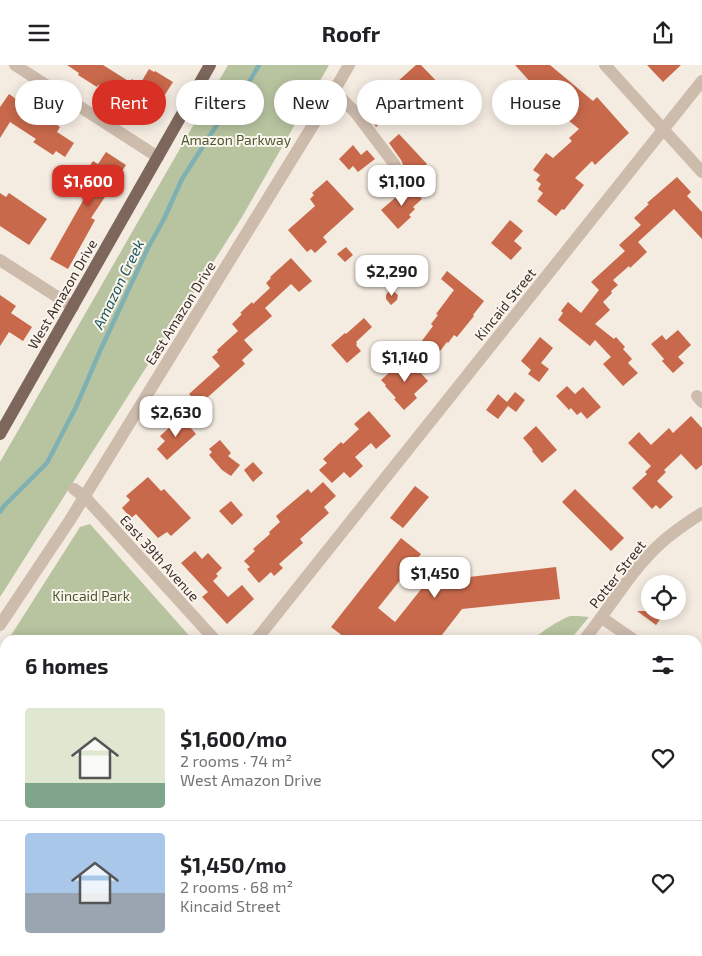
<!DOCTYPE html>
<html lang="en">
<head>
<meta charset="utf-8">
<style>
  body { margin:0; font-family:"Exo 2",sans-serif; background:#f2f2f2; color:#202124; height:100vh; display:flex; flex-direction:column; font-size:19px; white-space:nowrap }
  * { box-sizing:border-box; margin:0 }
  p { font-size:16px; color:#757577 }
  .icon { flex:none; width:28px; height:28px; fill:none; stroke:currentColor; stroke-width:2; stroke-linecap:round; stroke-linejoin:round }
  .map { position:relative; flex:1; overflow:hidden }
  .drawer { position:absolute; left:0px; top:570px; width:702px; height:321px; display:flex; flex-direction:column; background:#fff; border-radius:15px 15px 0 0; box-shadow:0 2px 12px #0003 }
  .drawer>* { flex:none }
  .top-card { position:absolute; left:15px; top:15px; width:672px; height:45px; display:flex; gap:10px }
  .controls { position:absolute; left:641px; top:510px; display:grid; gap:10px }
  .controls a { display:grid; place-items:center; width:45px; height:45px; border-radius:50%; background:#fff; box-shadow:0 2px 12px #0003; font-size:25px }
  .price { position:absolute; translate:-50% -42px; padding:0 11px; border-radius:10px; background:#fff; color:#222; font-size:16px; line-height:32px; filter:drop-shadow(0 1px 2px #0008) }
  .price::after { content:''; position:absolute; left:50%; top:30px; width:15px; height:11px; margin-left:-8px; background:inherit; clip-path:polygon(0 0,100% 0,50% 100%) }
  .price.on { background:#d93025; color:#fff }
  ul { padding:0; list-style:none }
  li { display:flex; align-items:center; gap:15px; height:125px; padding:0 25px }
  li+li { border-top:1px solid #e0e0e0 }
  li span { display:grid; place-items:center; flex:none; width:140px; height:100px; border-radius:5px; color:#555 }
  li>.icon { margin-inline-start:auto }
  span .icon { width:60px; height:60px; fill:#fffc; stroke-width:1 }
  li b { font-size:21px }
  h2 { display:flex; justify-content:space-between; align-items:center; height:60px; padding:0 25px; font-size:21px }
  .chip { padding:0 18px; border-radius:22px; background:#fff; box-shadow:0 2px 12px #0003; font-size:18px; line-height:45px }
  .chip.on { background:#d93025; color:#fff }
  header { display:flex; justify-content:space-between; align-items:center; height:65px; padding:0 25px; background:#fff; font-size:22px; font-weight:700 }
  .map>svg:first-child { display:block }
  .green { fill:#b8c4a0 }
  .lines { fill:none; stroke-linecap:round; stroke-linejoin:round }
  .stream { stroke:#7fb0b2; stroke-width:4.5 }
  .building { fill:#c8694b }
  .minor { stroke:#cdbbac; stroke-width:12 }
  .major { stroke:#7d675c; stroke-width:12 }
  .labels { text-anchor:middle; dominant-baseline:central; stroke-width:4; stroke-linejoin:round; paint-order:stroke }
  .park-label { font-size:14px; fill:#4a5a2e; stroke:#fbf5ee }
  .street-label { font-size:14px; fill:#3b302b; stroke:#fbf5ee }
  .water-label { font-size:15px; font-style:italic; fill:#1f5a5e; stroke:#fbf5ee }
</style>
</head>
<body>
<header><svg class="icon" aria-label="menu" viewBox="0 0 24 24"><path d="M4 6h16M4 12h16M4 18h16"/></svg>Roofr<svg class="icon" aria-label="share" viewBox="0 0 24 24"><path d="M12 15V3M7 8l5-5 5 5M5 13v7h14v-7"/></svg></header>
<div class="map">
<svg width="702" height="891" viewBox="0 0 702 891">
  <rect width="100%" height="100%" fill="#f4ebe1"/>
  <!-- green -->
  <path class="green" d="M 228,0 L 329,0 L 242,152 L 0,532 L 0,397 Z
    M 90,459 L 193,575 L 8,575 L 80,462 Z
    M 570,551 L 578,551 L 589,552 L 570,575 L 532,575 C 544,565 556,557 570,551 Z
    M 5,579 L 5,847 L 0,841 L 0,587 Z
    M 23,886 L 149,886 L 128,891 L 22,891 Z"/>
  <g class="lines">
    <!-- stream -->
    <path class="stream" d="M 0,447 L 4,441 L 47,398 L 76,342 L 100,286 L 148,183 L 164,154 L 182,114 L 218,58 L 239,34 L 259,0"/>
  </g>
  <!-- building -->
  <path class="building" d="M 67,0 L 103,0 L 130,17 L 132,14 L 140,19 L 149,4 L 154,7 L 155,6 L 173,17 L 149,55 L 119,36 L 119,34 L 98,20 L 97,22 L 78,10 L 79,8 Z
    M 416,0 L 421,0 L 445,25 L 432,38 L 418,23 L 376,62 L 365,46 L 371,40 L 370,39 L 386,25 L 387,26 Z
    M 515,0 L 550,0 L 593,36 L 597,32 L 629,68 L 595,100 L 592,96 L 575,113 L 584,120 L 564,145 L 562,144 L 556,151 L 537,136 L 543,128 L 538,124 L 541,119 L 536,115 L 540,110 L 533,105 L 546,88 L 553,93 L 572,76 L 569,73 L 579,64 L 540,32 L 542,30 Z
    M 647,0 L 681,0 L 663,17 Z
    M 9,29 L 22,38 L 21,40 L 47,58 L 49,54 L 60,62 L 57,67 L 74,78 L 65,92 L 56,86 L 53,90 L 33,77 L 36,74 L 10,57 L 0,73 L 0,42 Z
    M 399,69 L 427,99 L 413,112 L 403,100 L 401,95 L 389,78 Z
    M 353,80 L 361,90 L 367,85 L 375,94 L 358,107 L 353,101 L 349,105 L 339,94 Z
    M 106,87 L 126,100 L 91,153 L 95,155 L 68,204 L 50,194 L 85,132 L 79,128 L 87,117 L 81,113 L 93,96 L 98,99 Z
    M 677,112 L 691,127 L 687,131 L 702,147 L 702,174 L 674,144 L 638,177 L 647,187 L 630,203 L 629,201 L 613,215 L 618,220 L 611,226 L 612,228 L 603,237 L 610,245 L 595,259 L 614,274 L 616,272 L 625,282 L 623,284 L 632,294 L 628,298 L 638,308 L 623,321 L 603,299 L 611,292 L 595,275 L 590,281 L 558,255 L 563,248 L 561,246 L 568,237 L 581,248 L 599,225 L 591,217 L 625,186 L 619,180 L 641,160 L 634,153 L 649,139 L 647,138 Z
    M 327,115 L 354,144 L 323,172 L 327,177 L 315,188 L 311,184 L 307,187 L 288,165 L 315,141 L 310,134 L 314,130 L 312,128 Z
    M 410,120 L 422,134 L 413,142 L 415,144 L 409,150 L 411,152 L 398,164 L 381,145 Z
    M 0,128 L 6,132 L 9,128 L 47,154 L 29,180 L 0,161 Z
    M 510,155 L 523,166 L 514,176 L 522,183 L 511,195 L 491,178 Z
    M 346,182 L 353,190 L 345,197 L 337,189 Z
    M 291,193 L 312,216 L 299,227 L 291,219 L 265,243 L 272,251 L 244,275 L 253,285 L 242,295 L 245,299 L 199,340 L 189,329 L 220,301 L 212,292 L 218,287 L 217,285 L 238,266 L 232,259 L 242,249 L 240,248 L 252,237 L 253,239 L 270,223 L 266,218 L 271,213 L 270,212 Z
    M 447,206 L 484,236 L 473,250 L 474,251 L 457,272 L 454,270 L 448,278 L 447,277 L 437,290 L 421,277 L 433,261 L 431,259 L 438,250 L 436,249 L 454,225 L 441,214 Z
    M 389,226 L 393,226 L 398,230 L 397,235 L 391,240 L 386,234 L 386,230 Z
    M 0,230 L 16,241 L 11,248 L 32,262 L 23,276 L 9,267 L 0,281 Z
    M 364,253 L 372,262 L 356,277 L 357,279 L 356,280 L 361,286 L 347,298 L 331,280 L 345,268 L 346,269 Z
    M 678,265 L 691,280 L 678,292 L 684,298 L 673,308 L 662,296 L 664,294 L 651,279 L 662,270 L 666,275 Z
    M 540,272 L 553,283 L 541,298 L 549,304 L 539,317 L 528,309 L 531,305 L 521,296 Z
    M 408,294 L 428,316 L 414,329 L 417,333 L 404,345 L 394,334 L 396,333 L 385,321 L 386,320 L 381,315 L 400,298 L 402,300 Z
    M 567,321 L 575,329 L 583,322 L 601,342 L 587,354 L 581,347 L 577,350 L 571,343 L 569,345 L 556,331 Z
    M 515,327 L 525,335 L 516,347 L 508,341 L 498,354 L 486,345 L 498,329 L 507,337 Z
    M 369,346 L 391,371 L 376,384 L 371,378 L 355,392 L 363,401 L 350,413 L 344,407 L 332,418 L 319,405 L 327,398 L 323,394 L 341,377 L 343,379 L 359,364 L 354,359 Z
    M 691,351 L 702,363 L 702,400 L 696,405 L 681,389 L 664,405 L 666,407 L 657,416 L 673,432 L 660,444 L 656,440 L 652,444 L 632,423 L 647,409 L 645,407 L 651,401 L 628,378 L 639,367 L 651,380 L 669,363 L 673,368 Z
    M 181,352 L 196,369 L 167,395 L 157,384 L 165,376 L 160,371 Z
    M 536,361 L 557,385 L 542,398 L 532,386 L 533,385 L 523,373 Z
    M 220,375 L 231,388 L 228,391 L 240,400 L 231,411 L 222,405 L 209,390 L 212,387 L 209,384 Z
    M 253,397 L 263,408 L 253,417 L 244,405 Z
    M 148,412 L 161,426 L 164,424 L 191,453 L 171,471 L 167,467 L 158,473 L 136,449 L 131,453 L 122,443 L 130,435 L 126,431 Z
    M 323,417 L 336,431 L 324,442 L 329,448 L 300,474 L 303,478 L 279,499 L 283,503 L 274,511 L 271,507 L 259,518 L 247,504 L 250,502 L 244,496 L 255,486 L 253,484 L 270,469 L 269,467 L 280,457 L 276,451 L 308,424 L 311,428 Z
    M 415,421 L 429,432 L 403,463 L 390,453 Z
    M 575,424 L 624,473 L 611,486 L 562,437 Z
    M 231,436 L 243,450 L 232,460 L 219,446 Z
    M 401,473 L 421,489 L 378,543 L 395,557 L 438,503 L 452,514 L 556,502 L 560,534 L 462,544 L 438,575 L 348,575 L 331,562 Z
    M 195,486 L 202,494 L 208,488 L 222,503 L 216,509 L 218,511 L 213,516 L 228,532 L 242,520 L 254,534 L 227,559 L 202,532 L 208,527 L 181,498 Z
    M 637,546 L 666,546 L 656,560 Z"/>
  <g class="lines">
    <!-- minor -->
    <path class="minor" d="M 15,0 L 158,92
      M 605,0 L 702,107
      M 334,26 L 355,47 L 395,100
      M 0,195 L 73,242
      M 697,331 L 702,337
      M 74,424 L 84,431 L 215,575
      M 602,553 L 634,575
      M 0,560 L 70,455 L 334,26 L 349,0
      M 256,575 L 702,16
      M 584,575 C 610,543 631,505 661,478 C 674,466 688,457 702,448
      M 698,664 L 702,657
      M 244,886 L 247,891
      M 177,891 L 195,886
      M 481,891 L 486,886"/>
    <!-- major -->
    <path class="major" d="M 0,369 L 210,0"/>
  </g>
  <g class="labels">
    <!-- park labels -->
    <g class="park-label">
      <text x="236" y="74">Amazon Parkway</text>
      <text x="91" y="530">Kincaid Park</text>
    </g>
    <!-- street labels -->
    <g class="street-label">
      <text transform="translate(62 229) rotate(-60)">West Amazon Drive</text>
      <text transform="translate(505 239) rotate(-51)">Kincaid Street</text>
      <text transform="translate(180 248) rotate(-58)">East Amazon Drive</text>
      <text transform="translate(160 493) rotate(48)">East 39th Avenue</text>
      <text transform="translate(617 509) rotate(-52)">Potter Street</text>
    </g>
    <!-- water labels -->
    <g class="water-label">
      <text transform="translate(118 219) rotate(-64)">Amazon Creek</text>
    </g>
  </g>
</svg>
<div class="controls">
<a><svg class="icon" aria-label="locate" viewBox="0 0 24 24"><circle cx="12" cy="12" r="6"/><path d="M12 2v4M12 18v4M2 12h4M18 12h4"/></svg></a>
</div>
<b class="price on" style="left:88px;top:142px">$1,600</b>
<b class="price" style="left:402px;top:142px">$1,100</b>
<b class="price" style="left:392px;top:232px">$2,290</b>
<b class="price" style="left:405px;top:318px">$1,140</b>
<b class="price" style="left:176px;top:373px">$2,630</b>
<b class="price" style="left:435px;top:534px">$1,450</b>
<div class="top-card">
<a class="chip">Buy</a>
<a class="chip on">Rent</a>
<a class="chip">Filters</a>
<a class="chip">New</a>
<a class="chip">Apartment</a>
<a class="chip">House</a>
</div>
<section class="drawer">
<h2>6 homes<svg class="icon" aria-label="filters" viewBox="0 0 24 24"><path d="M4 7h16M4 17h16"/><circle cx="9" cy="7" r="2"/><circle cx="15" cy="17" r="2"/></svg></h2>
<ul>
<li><span style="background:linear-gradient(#dfe7d0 75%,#7fa58c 0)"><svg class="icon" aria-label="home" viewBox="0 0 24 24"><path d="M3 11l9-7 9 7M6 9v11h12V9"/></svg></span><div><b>$1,600/mo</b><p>2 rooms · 74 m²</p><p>West Amazon Drive</p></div><svg class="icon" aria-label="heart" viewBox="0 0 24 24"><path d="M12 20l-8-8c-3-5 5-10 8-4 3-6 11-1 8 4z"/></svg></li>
<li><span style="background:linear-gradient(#a9c7e8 60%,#9aa5b1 0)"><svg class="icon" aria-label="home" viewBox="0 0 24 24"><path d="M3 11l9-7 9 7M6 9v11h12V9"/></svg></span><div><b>$1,450/mo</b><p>2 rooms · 68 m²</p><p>Kincaid Street</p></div><svg class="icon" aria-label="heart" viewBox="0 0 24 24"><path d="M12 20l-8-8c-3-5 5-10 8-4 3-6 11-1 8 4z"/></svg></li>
</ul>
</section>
</div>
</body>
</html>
